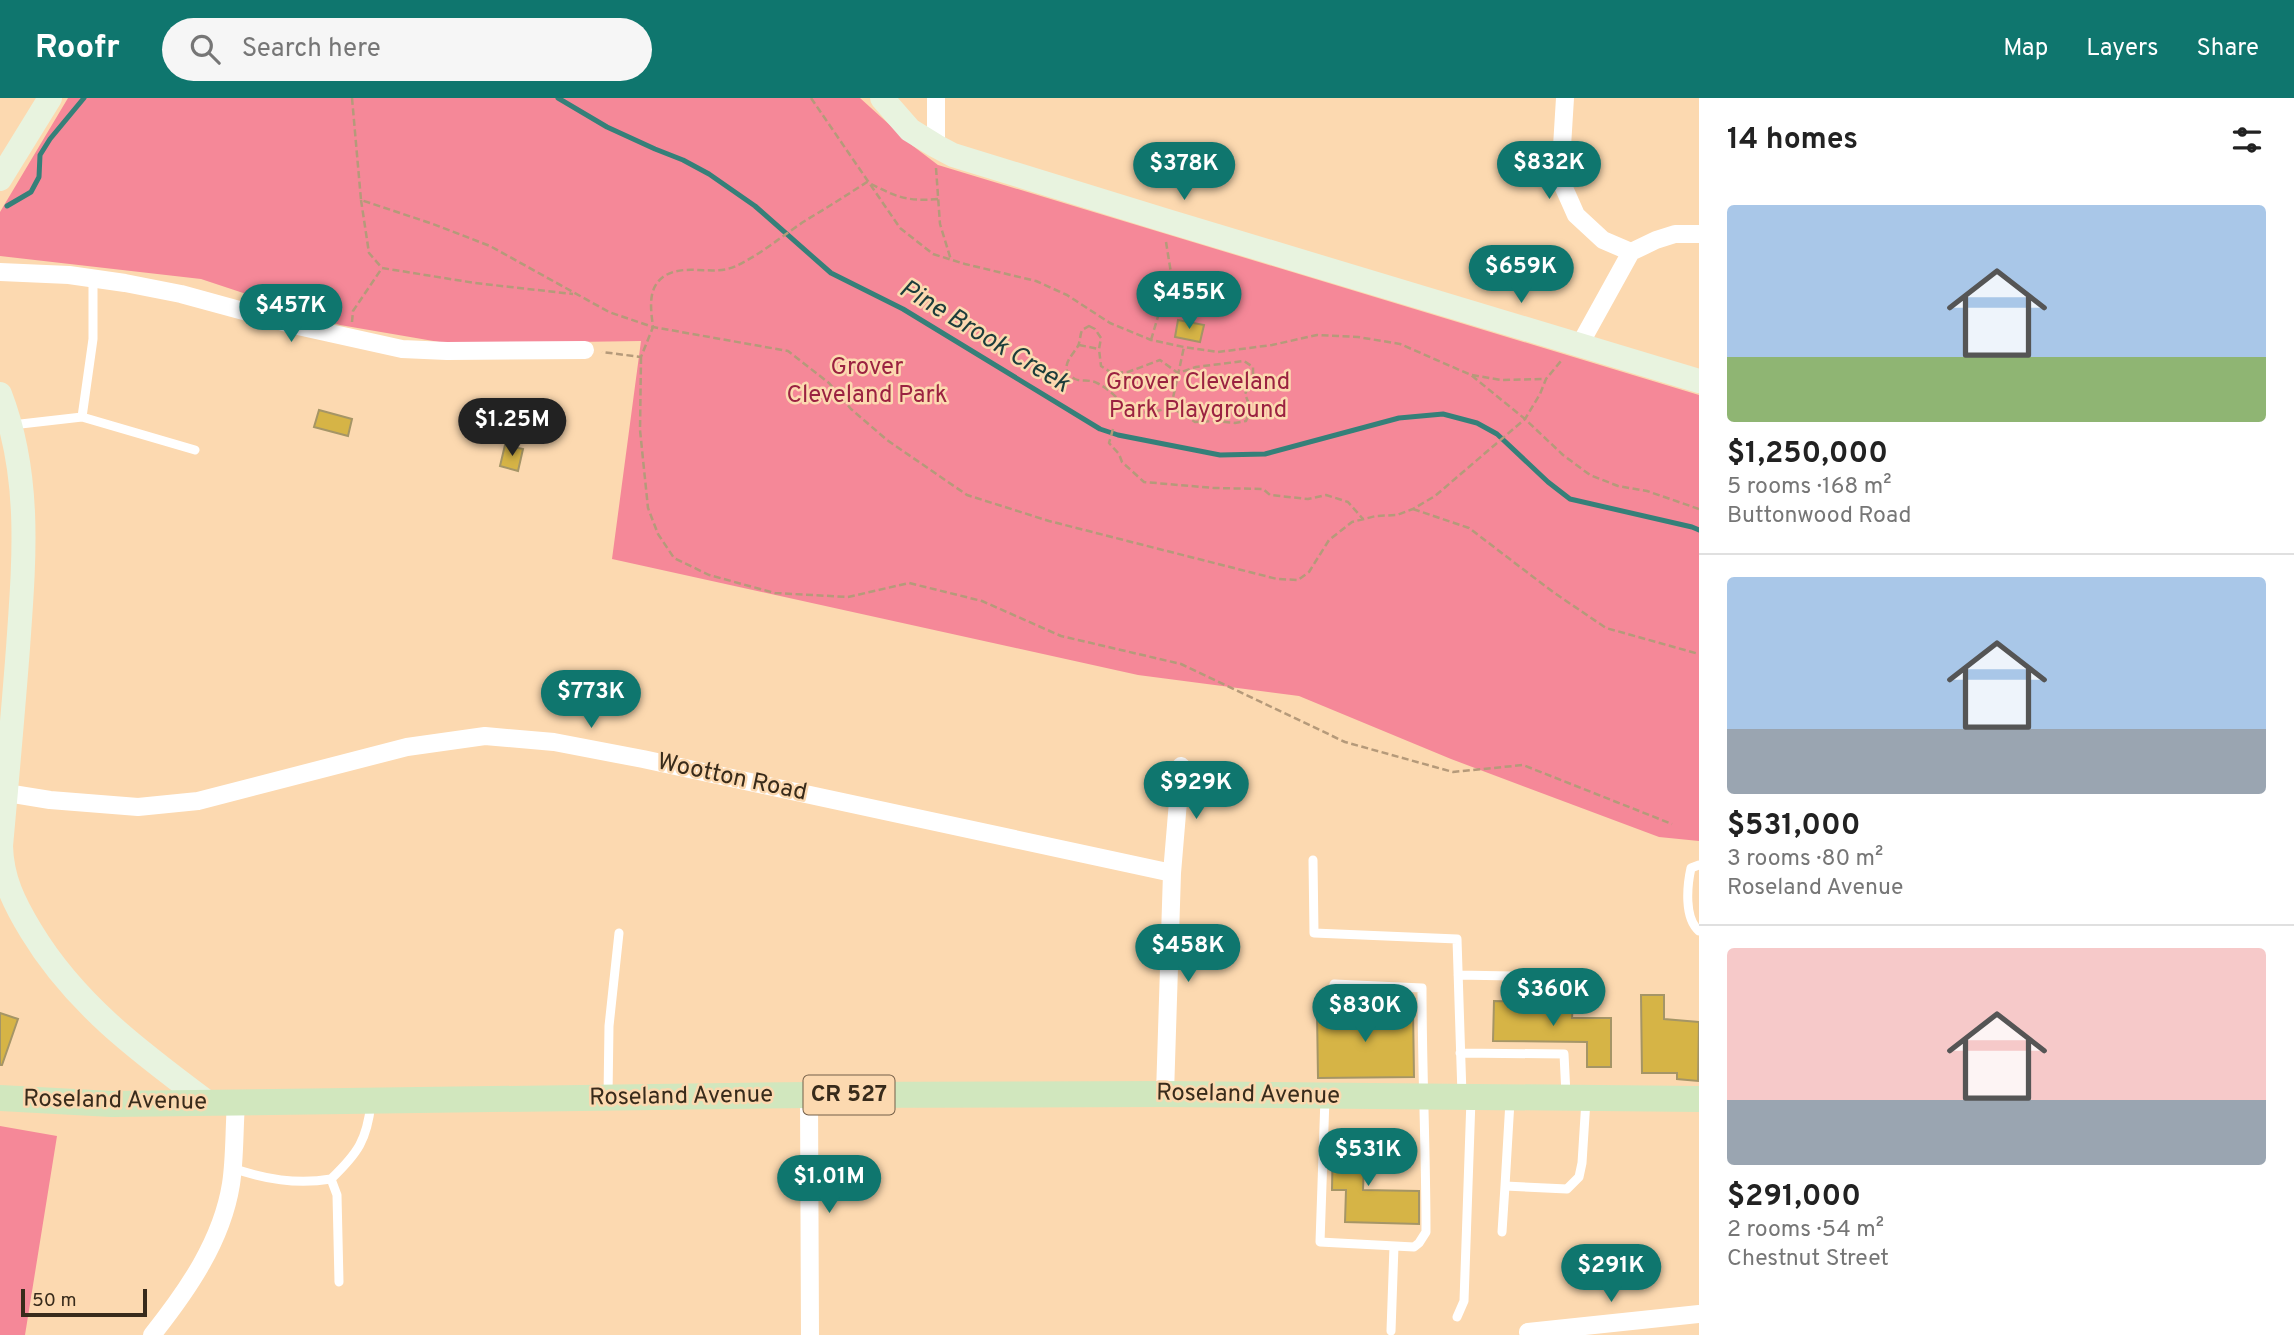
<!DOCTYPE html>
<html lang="en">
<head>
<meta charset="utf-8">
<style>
  body { margin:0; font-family:Overpass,sans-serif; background:#f6f6f6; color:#222; height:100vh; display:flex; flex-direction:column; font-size:26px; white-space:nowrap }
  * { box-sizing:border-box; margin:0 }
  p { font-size:23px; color:#767676 }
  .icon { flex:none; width:38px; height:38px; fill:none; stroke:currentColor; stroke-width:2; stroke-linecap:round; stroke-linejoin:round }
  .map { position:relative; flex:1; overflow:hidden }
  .side { display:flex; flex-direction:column; background:#fff; width:595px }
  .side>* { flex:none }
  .scale { position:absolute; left:21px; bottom:18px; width:126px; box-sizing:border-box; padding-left:7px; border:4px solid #382b1b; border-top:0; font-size:19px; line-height:24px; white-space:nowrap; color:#382b1b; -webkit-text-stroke:5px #fcd9b0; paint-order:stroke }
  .price { position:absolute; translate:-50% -60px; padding:0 16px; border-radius:24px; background:#0f766e; color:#fff; font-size:23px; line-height:46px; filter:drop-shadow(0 2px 4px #0008) }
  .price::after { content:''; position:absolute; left:50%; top:42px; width:21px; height:16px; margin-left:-10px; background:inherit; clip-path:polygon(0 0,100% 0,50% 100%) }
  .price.current { background:#222; color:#fff }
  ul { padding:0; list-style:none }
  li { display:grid; align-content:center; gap:14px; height:371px; padding:0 28px }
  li+li { border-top:2px solid #e0e0e0 }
  li span { display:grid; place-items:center; height:217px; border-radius:7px; color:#555 }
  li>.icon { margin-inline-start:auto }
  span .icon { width:126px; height:126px; fill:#fffc; stroke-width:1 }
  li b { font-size:30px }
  h2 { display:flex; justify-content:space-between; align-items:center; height:84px; padding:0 28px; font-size:30px }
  header { display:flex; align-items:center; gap:42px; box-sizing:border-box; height:98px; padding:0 35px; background:#0f766e; color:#fff }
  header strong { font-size:33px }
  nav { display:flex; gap:38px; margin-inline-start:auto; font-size:24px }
  .search { width:490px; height:63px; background:#f6f6f6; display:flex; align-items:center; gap:18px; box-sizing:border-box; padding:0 24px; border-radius:38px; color:#767676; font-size:26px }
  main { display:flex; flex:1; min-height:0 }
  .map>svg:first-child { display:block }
  .green { fill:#f58898 }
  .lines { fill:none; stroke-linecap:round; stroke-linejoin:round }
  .stream { stroke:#358079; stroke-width:5 }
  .building { fill:#d6b446; stroke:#a59566; stroke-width:2 }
  .path { stroke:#b59a7a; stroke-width:2.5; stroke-dasharray:7 3.5; stroke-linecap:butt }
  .lane { stroke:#fff; stroke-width:9 }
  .street { stroke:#fff; stroke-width:18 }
  .secondary { stroke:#e8f3df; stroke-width:24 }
  .primary { stroke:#d1e7be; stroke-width:26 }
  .labels { text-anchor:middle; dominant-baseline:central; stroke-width:5; stroke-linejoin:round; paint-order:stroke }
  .shield { fill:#fcd9b0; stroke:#735f48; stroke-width:2 }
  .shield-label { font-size:23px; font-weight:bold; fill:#382b1b }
  .park-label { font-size:24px; fill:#9b2241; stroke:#fcd9b0 }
  .street-label { font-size:24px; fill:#382b1b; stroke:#fcd9b0 }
  .water-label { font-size:26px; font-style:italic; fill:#1c3d3b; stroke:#fcd9b0 }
</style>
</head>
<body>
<header>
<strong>Roofr</strong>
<div class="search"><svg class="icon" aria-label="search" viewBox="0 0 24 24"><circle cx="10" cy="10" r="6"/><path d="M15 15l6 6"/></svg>Search here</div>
<nav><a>Map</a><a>Layers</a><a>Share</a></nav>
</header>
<main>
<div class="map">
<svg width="1699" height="1237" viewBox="0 0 1699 1237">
  <rect width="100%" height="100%" fill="#fcd9b0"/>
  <!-- green -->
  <path class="green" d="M 68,0 L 860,0 L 913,48 L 938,67 L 1699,297 L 1699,743 L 1659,739 L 1451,661 L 1299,598 L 1138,577 L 612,461 L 641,243 L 451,246 L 340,227 L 201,181 L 0,158 L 0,114 Z
    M 0,1028 L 57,1038 L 25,1237 L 0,1237 Z"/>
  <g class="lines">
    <!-- stream -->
    <path class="stream" d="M 558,0 L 607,29 L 655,51 L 683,62 L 709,76 L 755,108 L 831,175 L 903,211 L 1100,331 L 1118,337 L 1220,357 L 1265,356 L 1399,320 L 1443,316 L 1477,325 L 1497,336 L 1548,384 L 1570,401 L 1692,429 L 1699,432
      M 7,108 L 31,94 L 39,79 L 40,57 L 50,41 L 84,0"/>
  </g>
  <!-- building -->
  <path class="building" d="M 1178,222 L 1204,227 L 1200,244 L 1175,239 Z
    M 319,312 L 352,321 L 348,338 L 314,329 Z
    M 505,347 L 523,351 L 518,373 L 500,368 Z
    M 1641,897 L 1664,897 L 1664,921 L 1699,924 L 1698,983 L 1677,981 L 1677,975 L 1642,975 Z
    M 1494,903 L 1573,905 L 1572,920 L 1611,920 L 1611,969 L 1587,969 L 1587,944 L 1493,943 Z
    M 1355,912 L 1413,912 L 1414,979 L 1318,980 L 1317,913 Z
    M 0,915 L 18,921 L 2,967 L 0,967 Z
    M 1333,1037 L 1365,1038 L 1363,1092 L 1419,1093 L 1419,1126 L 1345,1124 L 1346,1092 L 1332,1092 Z"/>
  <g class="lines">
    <!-- path -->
    <path class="path" d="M 352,0 L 361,102 L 433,126 L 490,148 L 609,214 L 653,229 L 641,259 L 602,254
      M 811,0 L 900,130 L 933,156 L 965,166 L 1036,183 L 1067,197 L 1110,225 L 1151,242 L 1184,249 L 1218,254 L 1272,247 L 1317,237 L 1358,239 L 1400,246 L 1471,277 L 1525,321 L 1563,357 L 1590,377 L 1618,388 L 1647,393 L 1699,411
      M 936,70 L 940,126 L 951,162
      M 938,101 C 905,104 895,98 867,84 C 847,97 828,109 808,121 C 784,136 762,156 736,168 C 713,179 684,164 663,179 C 647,191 651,212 653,229 L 788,253 L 829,285 L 851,311 L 887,342 L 967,397 L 1049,423 L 1277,481 L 1298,482 L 1309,474 L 1329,442 L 1352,424 L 1376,418 L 1397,417 L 1413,411 L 1435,398 L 1525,321 L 1540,296 L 1546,281 L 1561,263
      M 361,102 L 369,155 L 382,170 L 475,185 L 573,196
      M 352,224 L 353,213 L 382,170
      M 1089,228 L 1095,231 L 1101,240 L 1099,251 L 1101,268 L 1112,275 L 1128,274 L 1160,262 L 1178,275 L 1196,269 L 1244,263 L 1253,269 L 1253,280 L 1245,296 L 1251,311 L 1246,323 L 1235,325 L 1216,323 L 1195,324 L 1171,309 L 1154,314 L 1131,315 C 1121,304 1110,291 1097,285 C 1090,281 1081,284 1075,281 C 1057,271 1072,258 1078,248 C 1080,244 1080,237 1082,232 Z
      M 1151,242 L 1171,175 L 1166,144
      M 1079,247 L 1099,251
      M 641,259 L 640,332 L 648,410 L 658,436 L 674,460 L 709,477 L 775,495 L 848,499 L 909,485 L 982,503 L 1061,538 L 1181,566 L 1345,644 L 1453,674 L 1523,667 L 1672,726
      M 1472,277 L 1501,282 L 1546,281
      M 1171,309 L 1184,249
      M 1113,331 L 1109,345 L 1119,356 L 1122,364 L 1144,384 L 1214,390 L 1263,391 L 1270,397 L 1308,401 L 1326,397 L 1348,404 L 1363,421
      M 1413,411 L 1469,430 L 1553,494 L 1606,530 L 1699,556"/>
    <!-- lane -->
    <path class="lane" d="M 82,319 L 93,241 L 93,180
      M 12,327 L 82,319 L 195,352
      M 1313,762 L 1314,835 L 1457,841 L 1462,997
      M 1699,767 L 1691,770 C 1687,788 1684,820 1699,833
      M 1458,877 L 1557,879
      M 1460,955 L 1564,956 L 1566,997
      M 608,998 L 609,928 L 619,835
      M 1325,1000 L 1320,1144 L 1414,1149 L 1419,1145 L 1426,1134 C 1426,1052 1422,972 1422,890 L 1334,886
      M 1510,1003 L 1505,1088 L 1567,1091 L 1579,1079 L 1582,1065 L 1586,1002
      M 232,1070 C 265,1081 296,1087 331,1081 C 358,1055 367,1042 371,1005
      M 331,1081 L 337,1097 L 339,1184
      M 1502,1134 L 1505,1088
      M 1457,1219 L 1464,1203 L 1471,1001
      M 1391,1233 L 1394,1148"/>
    <!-- street -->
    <path class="street" d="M 1565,0 L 1560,81 L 1576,117 L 1603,142 L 1631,154
      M 936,48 L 936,0
      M 0,174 L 69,177 L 125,185 L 181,196 L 298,228 L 402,251 L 447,253 L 585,252
      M 1579,248 L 1631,154 L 1656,142 L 1675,136 L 1699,136
      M 0,694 L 50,702 L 138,709 L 198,703 L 407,649 L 485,638 L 554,644 L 643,661 L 1172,775
      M 1165,996 L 1172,775 L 1181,668
      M 809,997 L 810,1237
      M 1528,1234 L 1699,1216
      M 152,1237 C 187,1193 222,1143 231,1086 C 235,1060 234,1032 236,1006"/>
    <!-- secondary -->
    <path class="secondary" d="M 882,0 L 910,32 L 936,48 L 953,57 L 1164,122 L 1699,283
      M 0,81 L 50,0
      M 0,296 C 32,379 24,464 18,550 C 13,616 7,682 1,748 C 2,781 14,805 31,833 C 75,906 140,954 207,1004"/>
    <!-- primary -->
    <path class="primary" d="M 0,1000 L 112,1006 L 809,997 L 1165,996 L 1699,1001"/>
  </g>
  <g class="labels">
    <!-- shield labels -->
    <rect class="shield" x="803.5" y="977.5" width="91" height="39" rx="5"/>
    <g class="shield-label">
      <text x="849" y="997">CR 527</text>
    </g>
    <!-- park labels -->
    <g class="park-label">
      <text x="867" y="270">Grover<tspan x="867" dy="28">Cleveland Park</tspan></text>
      <text x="1198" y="285">Grover Cleveland<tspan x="1198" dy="28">Park Playground</tspan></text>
    </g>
    <!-- street labels -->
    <g class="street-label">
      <text transform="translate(732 680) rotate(12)">Wootton Road</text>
      <text transform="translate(1248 997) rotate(1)">Roseland Avenue</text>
      <text transform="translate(681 999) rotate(-1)">Roseland Avenue</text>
      <text transform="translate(115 1003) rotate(1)">Roseland Avenue</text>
    </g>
    <!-- water labels -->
    <g class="water-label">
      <text transform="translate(984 239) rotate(31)">Pine Brook Creek</text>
    </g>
  </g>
</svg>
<div class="scale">50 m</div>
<b class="price" style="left:1549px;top:103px">$832K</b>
<b class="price" style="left:1184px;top:104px">$378K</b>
<b class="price" style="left:1521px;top:207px">$659K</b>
<b class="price" style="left:1189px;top:233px">$455K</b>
<b class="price" style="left:291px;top:246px">$457K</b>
<b class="price current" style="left:512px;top:360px">$1.25M</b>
<b class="price" style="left:591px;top:632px">$773K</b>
<b class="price" style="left:1196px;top:723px">$929K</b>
<b class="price" style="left:1188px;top:886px">$458K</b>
<b class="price" style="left:1553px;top:930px">$360K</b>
<b class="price" style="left:1365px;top:946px">$830K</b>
<b class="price" style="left:1368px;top:1090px">$531K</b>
<b class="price" style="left:829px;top:1117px">$1.01M</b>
<b class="price" style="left:1611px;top:1206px">$291K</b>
</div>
<section class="side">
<h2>14 homes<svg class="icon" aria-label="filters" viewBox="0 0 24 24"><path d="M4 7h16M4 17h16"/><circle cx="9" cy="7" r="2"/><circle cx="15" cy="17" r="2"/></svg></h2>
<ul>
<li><span style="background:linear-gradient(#a9c7e8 70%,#8fb573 0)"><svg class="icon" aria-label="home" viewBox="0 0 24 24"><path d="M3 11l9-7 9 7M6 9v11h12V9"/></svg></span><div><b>$1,250,000</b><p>5 rooms · 168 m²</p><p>Buttonwood Road</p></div></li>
<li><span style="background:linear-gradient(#a9c7e8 70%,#9aa5b1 0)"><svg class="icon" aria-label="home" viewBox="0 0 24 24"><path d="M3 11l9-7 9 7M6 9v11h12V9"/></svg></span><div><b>$531,000</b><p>3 rooms · 80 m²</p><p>Roseland Avenue</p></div></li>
<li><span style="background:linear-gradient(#f6c9c9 70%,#9aa5b1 0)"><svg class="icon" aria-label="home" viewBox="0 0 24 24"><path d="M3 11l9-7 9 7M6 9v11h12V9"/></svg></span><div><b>$291,000</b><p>2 rooms · 54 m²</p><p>Chestnut Street</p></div></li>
</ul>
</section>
</main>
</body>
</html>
